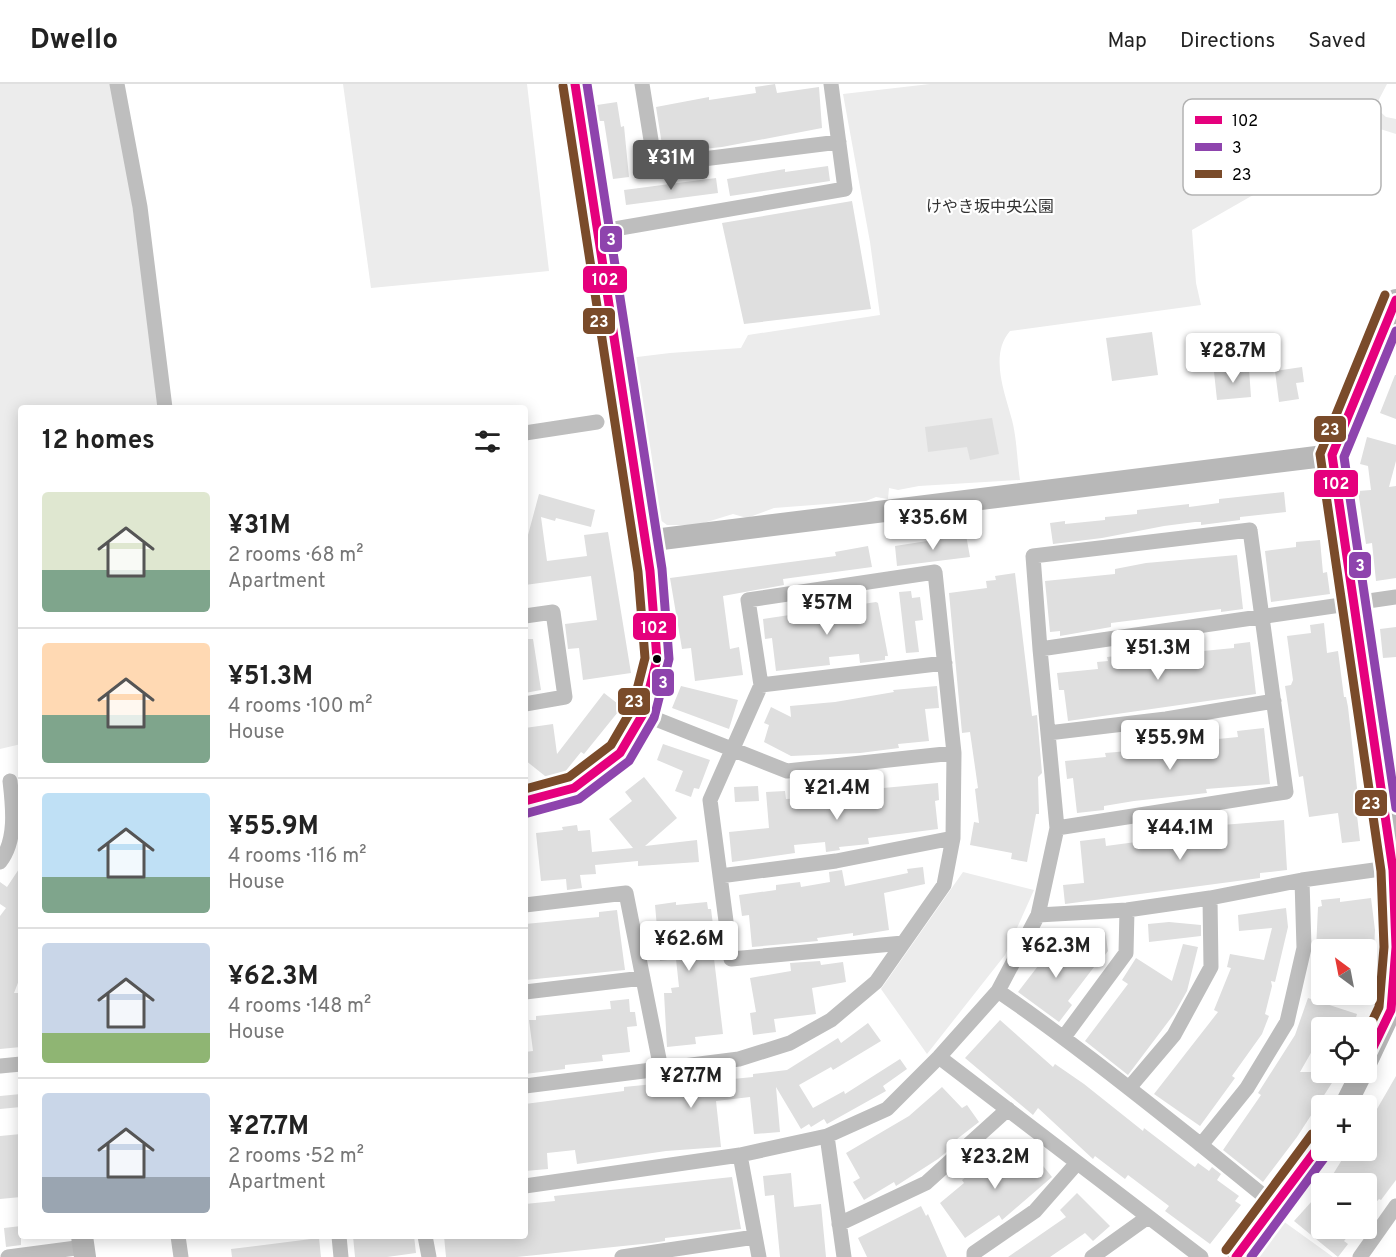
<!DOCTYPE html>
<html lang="en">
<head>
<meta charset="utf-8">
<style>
  body { margin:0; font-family:Overpass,"Noto Sans JP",sans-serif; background:#f6f6f6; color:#222; height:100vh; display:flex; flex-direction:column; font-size:22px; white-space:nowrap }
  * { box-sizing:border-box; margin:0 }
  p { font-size:20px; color:#767676 }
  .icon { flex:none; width:33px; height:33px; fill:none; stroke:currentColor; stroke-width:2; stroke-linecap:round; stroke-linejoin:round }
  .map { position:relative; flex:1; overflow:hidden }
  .details { position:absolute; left:18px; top:321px; width:510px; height:834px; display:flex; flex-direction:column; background:#fff; border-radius:6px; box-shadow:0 3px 15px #0003 }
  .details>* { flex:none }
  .needle { width:39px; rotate:328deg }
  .fabs { position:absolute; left:1311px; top:855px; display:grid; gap:12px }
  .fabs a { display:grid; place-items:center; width:66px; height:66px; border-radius:6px; background:#fff; box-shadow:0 3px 15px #0003; font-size:30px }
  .price { position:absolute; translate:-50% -51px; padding:0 14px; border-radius:6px; background:#fff; color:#222; font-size:20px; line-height:39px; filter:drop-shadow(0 2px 3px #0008) }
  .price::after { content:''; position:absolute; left:50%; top:36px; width:18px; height:14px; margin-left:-9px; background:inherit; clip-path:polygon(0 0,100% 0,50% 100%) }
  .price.on { background:#595959; color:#fff }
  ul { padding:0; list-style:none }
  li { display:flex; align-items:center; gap:18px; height:150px; padding:0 24px }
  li+li { border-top:2px solid #e0e0e0 }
  li span { display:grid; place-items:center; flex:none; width:168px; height:120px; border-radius:6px; color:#555 }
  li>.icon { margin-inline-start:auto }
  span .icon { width:72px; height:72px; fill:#fffc; stroke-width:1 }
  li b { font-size:26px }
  h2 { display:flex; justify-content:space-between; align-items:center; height:72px; padding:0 24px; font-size:26px }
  header { display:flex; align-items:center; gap:36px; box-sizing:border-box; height:84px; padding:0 30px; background:#fff; border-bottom:2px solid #e0e0e0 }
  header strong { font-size:28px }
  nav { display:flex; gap:33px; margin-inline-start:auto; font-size:21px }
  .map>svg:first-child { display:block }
  .green { fill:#ececec }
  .building { fill:#dfdfdf }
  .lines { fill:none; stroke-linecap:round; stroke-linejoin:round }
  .street { stroke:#bebebe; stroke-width:15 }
  .secondary { stroke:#b8b8b8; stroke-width:22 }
  .bus-1-casing { stroke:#fff; stroke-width:14 }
  .bus-2-casing { stroke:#fff; stroke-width:14 }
  .bus-3-casing { stroke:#fff; stroke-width:14 }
  .bus-1 { stroke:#e5007d; stroke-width:9 }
  .bus-2 { stroke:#8e44ad; stroke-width:9 }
  .bus-3 { stroke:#7a4b2a; stroke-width:9 }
  .bus-dot { fill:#000; stroke:#fff; stroke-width:2 }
  .labels { text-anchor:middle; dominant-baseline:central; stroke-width:4.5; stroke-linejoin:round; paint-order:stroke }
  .park-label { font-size:16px; fill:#333; stroke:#fff }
  .key { fill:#fff; stroke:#b2b2b2; stroke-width:1.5 }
  .key-label { font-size:16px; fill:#000 }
  .line-badge { stroke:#fff; stroke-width:2 }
  .badge-label { font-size:16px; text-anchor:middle; font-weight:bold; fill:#fff }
</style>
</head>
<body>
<header>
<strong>Dwello</strong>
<nav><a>Map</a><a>Directions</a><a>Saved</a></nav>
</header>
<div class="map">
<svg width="1396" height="1173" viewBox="0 0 1396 1173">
  <rect width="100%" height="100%" fill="#fff"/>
  <!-- green -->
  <path class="green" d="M 0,0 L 114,0 L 163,324 L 21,324 L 21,660 L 0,665 Z
    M 343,0 L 527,0 L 549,187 L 371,204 Z
    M 930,0 L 1387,0 L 1375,23 L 1386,33 L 1396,35 L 1396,50 L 1377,44 L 1360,50 L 1192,146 L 1196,199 L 1201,221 L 1010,247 C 989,271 1005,309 1012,336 C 1017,355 1017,377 1020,396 L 919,402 L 898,406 L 889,404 L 888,415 L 876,413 L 866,417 L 774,424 L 747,434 L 733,430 L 697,441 L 667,441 L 655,432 L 652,425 L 631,276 L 637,273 L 670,269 L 741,264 L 748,251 L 880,231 L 870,158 L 843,10 Z
    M 963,788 L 1034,806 L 1005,871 L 927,970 L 881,905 Z
    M 1283,1137 L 1333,1173 L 1256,1173 Z"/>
  <!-- building -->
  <path class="building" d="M 775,0 L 777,9 L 819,3 L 822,44 L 722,63 L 703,65 L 702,61 L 663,67 L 656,23 L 709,13 L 709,16 L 756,9 L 755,3 Z
    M 617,18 L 621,43 L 624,42 L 629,93 L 613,95 L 604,37 L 599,37 L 597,21 Z
    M 828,82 L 830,97 L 730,112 L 727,95 L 785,85 L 785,88 Z
    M 716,94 L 718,109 L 626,121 L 624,106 Z
    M 852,117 L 871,225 L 744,240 L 722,139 Z
    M 1152,248 L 1158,291 L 1112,297 L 1106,254 Z
    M 1302,283 L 1304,298 L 1296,299 L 1299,315 L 1279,318 L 1275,287 Z
    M 1249,285 L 1251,313 L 1217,316 L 1214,288 Z
    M 1395,291 L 1396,291 L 1396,335 L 1380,329 Z
    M 992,334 L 999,370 L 970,376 L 967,363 L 928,368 L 925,343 Z
    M 1367,353 L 1396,361 L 1396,377 L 1389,403 L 1396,402 L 1396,494 L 1376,497 L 1372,459 L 1366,460 L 1358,407 L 1371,406 L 1368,382 L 1360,380 Z
    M 1284,408 L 1286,428 L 1240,433 L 1240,436 L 1201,441 L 1201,438 L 1195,438 L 1164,442 L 1102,454 L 1053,460 L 1050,439 L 1065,437 L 1065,440 L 1105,436 L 1105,433 L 1137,430 L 1137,426 L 1189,420 L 1189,423 L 1219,419 L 1219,415 Z
    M 539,410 L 595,426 L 591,443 L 556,434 L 555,437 L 541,433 L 547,477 L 587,472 L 584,451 L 608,448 L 631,589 L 583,596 L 579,564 L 568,565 L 565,540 L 597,536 L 591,492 L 525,501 L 525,452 L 528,451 Z
    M 966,451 L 970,473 L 897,482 L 895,462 Z
    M 1320,456 L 1323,489 L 1327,488 L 1330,510 L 1271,518 L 1265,467 L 1296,463 L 1296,458 Z
    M 868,462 L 872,483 L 783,495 L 784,501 L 723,512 L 730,565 L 739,563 L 743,591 L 695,597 L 691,564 L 682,565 L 670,494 L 836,472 L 835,468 Z
    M 1237,471 L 1243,525 L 1221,528 L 1221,525 L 1111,539 L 1111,543 L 1060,552 L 1060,547 L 1050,548 L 1045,497 L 1115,490 L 1115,485 L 1146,479 Z
    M 1015,489 L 1032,632 L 1037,631 L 1042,689 L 1038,693 L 1039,730 L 1036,730 L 1027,778 L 1011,775 L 1012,769 L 970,761 L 974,738 L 979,739 L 975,705 L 978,704 L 970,648 L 962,649 L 949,509 L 987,504 L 986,497 L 996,496 L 995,492 Z
    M 911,507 L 912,514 L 920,513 L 923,536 L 915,537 L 919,568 L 906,569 L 899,508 Z
    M 876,518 L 878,519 L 888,572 L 885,572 L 885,576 L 860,579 L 859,570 L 829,573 L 830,581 L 776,587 L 772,554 L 765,555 L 763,535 Z
    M 1324,539 L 1327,569 L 1338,567 L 1344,613 L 1346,613 L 1348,623 L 1359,722 L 1356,723 L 1360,757 L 1342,759 L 1338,729 L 1309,733 L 1303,692 L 1299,693 L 1285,602 L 1291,601 L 1293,596 L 1287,552 L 1311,549 L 1310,541 Z
    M 1396,543 L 1396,573 L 1383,574 L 1380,545 Z
    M 525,555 L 533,555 L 541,606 L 525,609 Z
    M 1250,558 L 1256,610 L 1068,637 L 1064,606 L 1059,606 L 1057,589 L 1098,585 L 1097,578 L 1108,577 L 1107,573 L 1151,568 L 1151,572 L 1190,568 L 1189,564 L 1203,563 L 1203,567 L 1234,564 L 1234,560 Z
    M 681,602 L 738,616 L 729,645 L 672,624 Z
    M 937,602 L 939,624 L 925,625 L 929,657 L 898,660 L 899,664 L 860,669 L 791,672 L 764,658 L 769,641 L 764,639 L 771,623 L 791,633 L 790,622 L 835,618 L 894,608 L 893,606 Z
    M 604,609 L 622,623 L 584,670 L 581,668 L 560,694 L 550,696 L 525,676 L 525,644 L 553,640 L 557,670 Z
    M 1264,644 L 1270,700 L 1206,705 L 1207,709 L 1134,717 L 1104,722 L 1104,726 L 1077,729 L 1073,694 L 1067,695 L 1065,677 L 1106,673 L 1105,669 L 1175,663 L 1174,657 L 1197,654 L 1198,657 L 1238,653 L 1237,647 Z
    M 663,660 L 710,676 L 699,705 L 694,704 L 691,713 L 675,707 L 683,687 L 657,676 Z
    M 644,693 L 677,734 L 645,762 L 697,756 L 699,778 L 638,782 L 638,777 L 595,781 L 596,790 L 580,791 L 582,804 L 567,806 L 566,795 L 541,797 L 536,749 L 563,746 L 562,743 L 577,741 L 578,747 L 590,746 L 592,768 L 633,764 L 609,735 L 632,717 L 625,708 Z
    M 938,699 L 939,716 L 935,717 L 938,745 L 868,754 L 869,760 L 839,763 L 840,766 L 826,768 L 825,758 L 794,761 L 795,769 L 732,778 L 729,748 L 769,744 L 766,708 L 785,707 L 786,715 L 829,713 L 876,709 L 883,708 L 883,704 Z
    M 758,702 L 759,717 L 735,718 L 734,703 Z
    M 1284,736 L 1287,786 L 1260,789 L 1260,794 L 1065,820 L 1063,801 L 1084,799 L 1080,757 L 1105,754 L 1106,762 L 1196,750 L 1196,745 L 1222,741 Z
    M 21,782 L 21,891 L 14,909 L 21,909 L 21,963 L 0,965 L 0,832 L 6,824 L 0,820 L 0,798 L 7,803 Z
    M 923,783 L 925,800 L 884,809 L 889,846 L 853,852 L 853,849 L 817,854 L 818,857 L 752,863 L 749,831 L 742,832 L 739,811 L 776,806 L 776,801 L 800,798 L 801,803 L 830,798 L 829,788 L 842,786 L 845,802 L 908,789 L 907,785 Z
    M 1340,814 L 1340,818 L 1371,814 L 1375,846 L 1374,866 L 1316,866 L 1318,823 L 1322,822 L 1321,816 Z
    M 676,818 L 676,821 L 707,818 L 708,825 L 711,825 L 713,841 L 710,841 L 723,950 L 695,953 L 696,960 L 667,963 L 664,909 L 672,909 L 671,904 L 679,903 L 676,875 L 660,877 L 655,821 Z
    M 1286,824 L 1288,843 L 1275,898 L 1271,897 L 1272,902 L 1265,930 L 1269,932 L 1262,950 L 1232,992 L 1235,994 L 1200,1042 L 1154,1010 L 1218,928 L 1214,926 L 1231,884 L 1227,883 L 1230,870 L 1264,876 L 1272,844 L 1239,847 L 1238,831 Z
    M 617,826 L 625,886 L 526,896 L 525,840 L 599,833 L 599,828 Z
    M 1169,838 L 1201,841 L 1201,852 L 1149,858 L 1148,840 Z
    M 1105,847 L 1108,867 L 1096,883 L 1090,850 Z
    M 1056,854 L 1094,883 L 1068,917 L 1072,921 L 1059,938 L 1018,908 L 1038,882 L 1036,880 L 1038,878 L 1034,874 L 1042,864 L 1046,867 Z
    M 1183,860 L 1198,863 L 1187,907 L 1174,930 L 1128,991 L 1085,957 L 1128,900 L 1122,896 L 1136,874 L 1172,897 Z
    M 820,877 L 821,881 L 843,878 L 846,898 L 812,904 L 816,930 L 774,935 L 776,948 L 753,951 L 750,929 L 756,928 L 750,894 L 791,887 L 790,879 Z
    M 1308,914 L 1357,930 L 1353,944 L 1319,944 L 1312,967 L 1300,988 L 1339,988 L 1297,1053 L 1263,1098 L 1223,1066 L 1261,1011 L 1258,1009 L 1295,951 Z
    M 629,915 L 630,928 L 635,928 L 637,942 L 627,943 L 630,968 L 602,971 L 603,977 L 565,981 L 565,985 L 525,990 L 525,968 L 533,967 L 529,936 L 536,936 L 536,932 L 611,925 L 610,917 Z
    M 1000,936 L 1053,983 L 1055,980 L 1084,1000 L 1143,1047 L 1144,1044 L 1195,1083 L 1198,1079 L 1209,1087 L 1212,1083 L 1221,1090 L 1217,1096 L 1239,1112 L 1235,1117 L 1241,1121 L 1210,1160 L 1165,1127 L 1169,1122 L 1128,1091 L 1125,1095 L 1095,1072 L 1093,1075 L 1038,1024 L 1033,1031 L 965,974 Z
    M 868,939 L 881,957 L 833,986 L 831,983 L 799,1001 L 813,1024 L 844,1007 L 845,1010 L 900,975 L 907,985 L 883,1002 L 886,1007 L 827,1040 L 824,1035 L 811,1043 L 809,1040 L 801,1045 L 776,1003 L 780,1048 L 754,1050 L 750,1013 L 716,1017 L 721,1063 L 666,1067 L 577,1080 L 575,1066 L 547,1069 L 548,1085 L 525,1087 L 525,1020 L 624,1007 L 624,1003 L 723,993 L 723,996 L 753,993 L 753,990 L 787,986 L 838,954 L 841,959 Z
    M 1396,992 L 1396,1096 L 1381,1116 L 1379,1115 L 1366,1129 L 1366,1100 L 1327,1100 L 1348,1066 L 1366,1066 L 1366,1044 Z
    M 942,1003 L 962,1024 L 967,1021 L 979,1038 L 948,1062 L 950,1065 L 938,1075 L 896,1102 L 894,1098 L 864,1116 L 853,1098 L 860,1094 L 846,1069 L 909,1032 Z
    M 21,1010 L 21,1023 L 0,1025 L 0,1012 Z
    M 21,1050 L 21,1113 L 0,1115 L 0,1052 Z
    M 1013,1057 L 1034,1082 L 1039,1077 L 1052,1093 L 1002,1136 L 999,1131 L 965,1154 L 940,1119 L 964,1099 L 962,1096 Z
    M 791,1089 L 794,1123 L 821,1120 L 826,1173 L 780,1173 L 774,1111 L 765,1112 L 763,1092 Z
    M 732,1093 L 741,1145 L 665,1154 L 665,1157 L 652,1159 L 517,1173 L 446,1173 L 444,1152 L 525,1152 L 525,1120 L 555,1117 L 554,1112 Z
    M 1322,1106 L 1322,1144 L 1355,1144 L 1344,1157 L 1348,1160 L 1338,1173 L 1294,1137 Z
    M 1077,1109 L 1110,1142 L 1093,1157 L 1085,1149 L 1050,1173 L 1008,1173 L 1066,1133 L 1060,1126 Z
    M 921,1122 L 926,1132 L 928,1130 L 947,1173 L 867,1173 L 858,1154 Z
    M 21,1142 L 21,1161 L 6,1163 L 4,1144 Z
    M 353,1152 L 414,1152 L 416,1169 L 387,1173 L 355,1173 Z
    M 319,1154 L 321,1173 L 232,1173 L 231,1165 Z"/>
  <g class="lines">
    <!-- street -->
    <path class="street" d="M 117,0 L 140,123 L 165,324
      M 642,0 L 655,81 L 839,58
      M 597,148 L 845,105 L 831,0
      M 525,349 L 597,338
      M 525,532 L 553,528 L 565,613 L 525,620
      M 1040,565 L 1057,744 L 1286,708 C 1274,620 1262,533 1250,446 L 1033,472 L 1040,565 L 1396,513
      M 761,601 L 945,579
      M 643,630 L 787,687 L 954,669
      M 1048,649 L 1166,635 L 1274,617
      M 0,778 C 17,756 13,723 10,697
      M 720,792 L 836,777 L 953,754
      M 1302,796 L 1396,783
      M 525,821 L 626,809 L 661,985
      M 1038,831 L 1127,826 L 1210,814
      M 998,907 C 1068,955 1134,1008 1201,1061 L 1247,1004 L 1287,938 L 1304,864 L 1302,796 L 1210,814 L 1211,883 L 1174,951 L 1129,1004
      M 525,908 L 643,894
      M 1064,953 L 1126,869 L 1127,826
      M 939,973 L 1201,1173
      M 0,982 L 21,980
      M 525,1002 L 739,975 L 790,959 L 831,936 L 876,898 L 944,801 L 953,754 L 954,669 L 935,488 L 748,516 L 761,601 L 710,716 L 731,875 L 903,859
      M 827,1052 L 844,1173
      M 1201,1061 L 1275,1121
      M 740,1071 L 759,1173
      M 525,1102 L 740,1071 L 827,1052 L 887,1025 L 939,973 L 998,907 L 1038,831 L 1057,744
      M 839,1140 L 926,1099 L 1008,1025
      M 178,1152 L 181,1173
      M 339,1152 L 341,1173
      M 425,1152 L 429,1173
      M 8,1173 L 84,1163
      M 622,1173 L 755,1153
      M 974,1173 L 974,1169 L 1035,1127 L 1077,1079
      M 1092,1173 L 1148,1133
      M 1360,1173 L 1396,1122"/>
    <!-- secondary -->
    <path class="secondary" d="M 646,457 L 1332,371
      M 525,717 L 574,704 L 620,669 L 643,630 L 657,575 L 650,487 L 575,0
      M 1366,979 L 1391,926 L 1396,863 L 1393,786 L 1332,371 L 1396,216
      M 1345,1022 L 1362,988
      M 82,1152 L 85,1173
      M 1236,1173 L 1322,1057"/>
    <defs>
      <path id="bus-1" d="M 525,717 L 574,704 L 620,669 L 643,630 L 657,575 L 650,487 L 575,0
        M 1366,978 L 1391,926 L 1396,863 L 1393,786 L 1332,371 L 1396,216
        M 1236,1173 L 1322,1058"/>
      <path id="bus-2" d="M 1396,247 L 1344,373 L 1396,724
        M 528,729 L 579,715 L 629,677 L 654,634 L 669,575 L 662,485 L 587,0
        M 1251,1173 L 1330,1066"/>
      <path id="bus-3" d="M 525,705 L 569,693 L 611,661 L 632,625 L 645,574 L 638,488 L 563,2
        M 1366,950 L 1379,923 L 1384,863 L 1381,787 L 1320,370 L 1385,211
        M 1226,1166 L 1312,1050"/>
    </defs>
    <!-- bus-1 casing -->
    <use href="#bus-1" class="bus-1-casing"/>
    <!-- bus-2 casing -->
    <use href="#bus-2" class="bus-2-casing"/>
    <!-- bus-3 casing -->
    <use href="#bus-3" class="bus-3-casing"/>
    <!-- bus-1 -->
    <use href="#bus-1" class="bus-1"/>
    <!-- bus-2 -->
    <use href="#bus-2" class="bus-2"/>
    <!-- bus-3 -->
    <use href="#bus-3" class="bus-3"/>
  </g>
  <!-- markers -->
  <circle class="bus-dot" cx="657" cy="575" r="5"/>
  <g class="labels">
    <!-- park labels -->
    <g class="park-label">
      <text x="990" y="124">けやき坂中央公園</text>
    </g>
  </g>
  <!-- legend -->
  <rect x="1183" y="15" width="198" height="96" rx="9" class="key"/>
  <rect x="1195" y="32" width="27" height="8" fill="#e5007d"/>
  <rect x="1195" y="59" width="27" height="8" fill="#8e44ad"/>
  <rect x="1195" y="86" width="27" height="8" fill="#7a4b2a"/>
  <g class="key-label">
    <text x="1232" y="42">102</text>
    <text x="1232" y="69">3</text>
    <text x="1232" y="96">23</text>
  </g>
  <g class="line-badge">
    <rect x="599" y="141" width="24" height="28" rx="6" fill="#8e44ad"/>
    <rect x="582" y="181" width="46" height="29" rx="6" fill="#e5007d"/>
    <rect x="582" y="223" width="34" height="28" rx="6" fill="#7a4b2a"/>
    <rect x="1313" y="331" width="34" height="28" rx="6" fill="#7a4b2a"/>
    <rect x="1313" y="385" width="46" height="29" rx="6" fill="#e5007d"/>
    <rect x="1348" y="467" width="24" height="28" rx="6" fill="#8e44ad"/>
    <rect x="632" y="528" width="45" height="29" rx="6" fill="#e5007d"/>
    <rect x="651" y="584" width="24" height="29" rx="6" fill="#8e44ad"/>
    <rect x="617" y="603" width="34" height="29" rx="6" fill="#7a4b2a"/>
    <rect x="1354" y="705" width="34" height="28" rx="6" fill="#7a4b2a"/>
  </g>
  <g class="badge-label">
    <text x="611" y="161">3</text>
    <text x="605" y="201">102</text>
    <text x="599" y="243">23</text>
    <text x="1330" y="351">23</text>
    <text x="1336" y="405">102</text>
    <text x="1360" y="487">3</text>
    <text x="654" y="549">102</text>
    <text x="663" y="604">3</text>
    <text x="634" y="623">23</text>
    <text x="1371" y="725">23</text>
  </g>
</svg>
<div class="fabs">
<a><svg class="needle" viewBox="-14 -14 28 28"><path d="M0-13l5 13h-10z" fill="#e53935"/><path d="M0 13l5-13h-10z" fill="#767676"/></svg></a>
<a><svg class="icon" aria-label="locate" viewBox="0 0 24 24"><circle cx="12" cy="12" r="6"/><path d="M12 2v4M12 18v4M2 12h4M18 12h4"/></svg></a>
<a>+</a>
<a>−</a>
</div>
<b class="price on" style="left:671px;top:107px">¥31M</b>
<b class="price" style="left:1233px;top:300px">¥28.7M</b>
<b class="price" style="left:933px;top:467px">¥35.6M</b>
<b class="price" style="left:827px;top:552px">¥57M</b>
<b class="price" style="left:1158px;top:597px">¥51.3M</b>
<b class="price" style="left:1170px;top:687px">¥55.9M</b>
<b class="price" style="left:837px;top:737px">¥21.4M</b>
<b class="price" style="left:1180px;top:777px">¥44.1M</b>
<b class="price" style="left:689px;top:888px">¥62.6M</b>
<b class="price" style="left:1056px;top:895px">¥62.3M</b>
<b class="price" style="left:691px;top:1025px">¥27.7M</b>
<b class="price" style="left:995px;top:1106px">¥23.2M</b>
<section class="details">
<h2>12 homes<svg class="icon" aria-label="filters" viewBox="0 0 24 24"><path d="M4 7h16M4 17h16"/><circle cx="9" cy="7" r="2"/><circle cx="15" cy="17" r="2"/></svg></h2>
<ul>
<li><span style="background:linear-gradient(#dfe7d0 65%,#7fa58c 0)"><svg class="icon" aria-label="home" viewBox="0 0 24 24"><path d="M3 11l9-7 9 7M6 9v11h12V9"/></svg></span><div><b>¥31M</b><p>2 rooms · 68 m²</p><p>Apartment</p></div></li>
<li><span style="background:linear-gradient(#ffd9b3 60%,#7fa58c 0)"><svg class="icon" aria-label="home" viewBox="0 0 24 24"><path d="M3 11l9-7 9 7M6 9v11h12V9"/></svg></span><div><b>¥51.3M</b><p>4 rooms · 100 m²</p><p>House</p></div></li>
<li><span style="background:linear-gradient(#bfe0f5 70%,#7fa58c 0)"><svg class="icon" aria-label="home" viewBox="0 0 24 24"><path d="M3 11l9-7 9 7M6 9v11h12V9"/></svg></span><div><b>¥55.9M</b><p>4 rooms · 116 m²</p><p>House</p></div></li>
<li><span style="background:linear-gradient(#c9d6e8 75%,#8fb573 0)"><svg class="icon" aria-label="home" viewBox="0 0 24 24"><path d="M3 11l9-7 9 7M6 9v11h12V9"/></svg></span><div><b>¥62.3M</b><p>4 rooms · 148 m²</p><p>House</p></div></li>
<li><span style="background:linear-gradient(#c9d6e8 70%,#9aa5b1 0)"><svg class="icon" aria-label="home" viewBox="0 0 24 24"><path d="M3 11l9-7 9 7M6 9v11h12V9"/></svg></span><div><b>¥27.7M</b><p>2 rooms · 52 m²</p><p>Apartment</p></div></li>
</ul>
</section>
</div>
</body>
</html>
